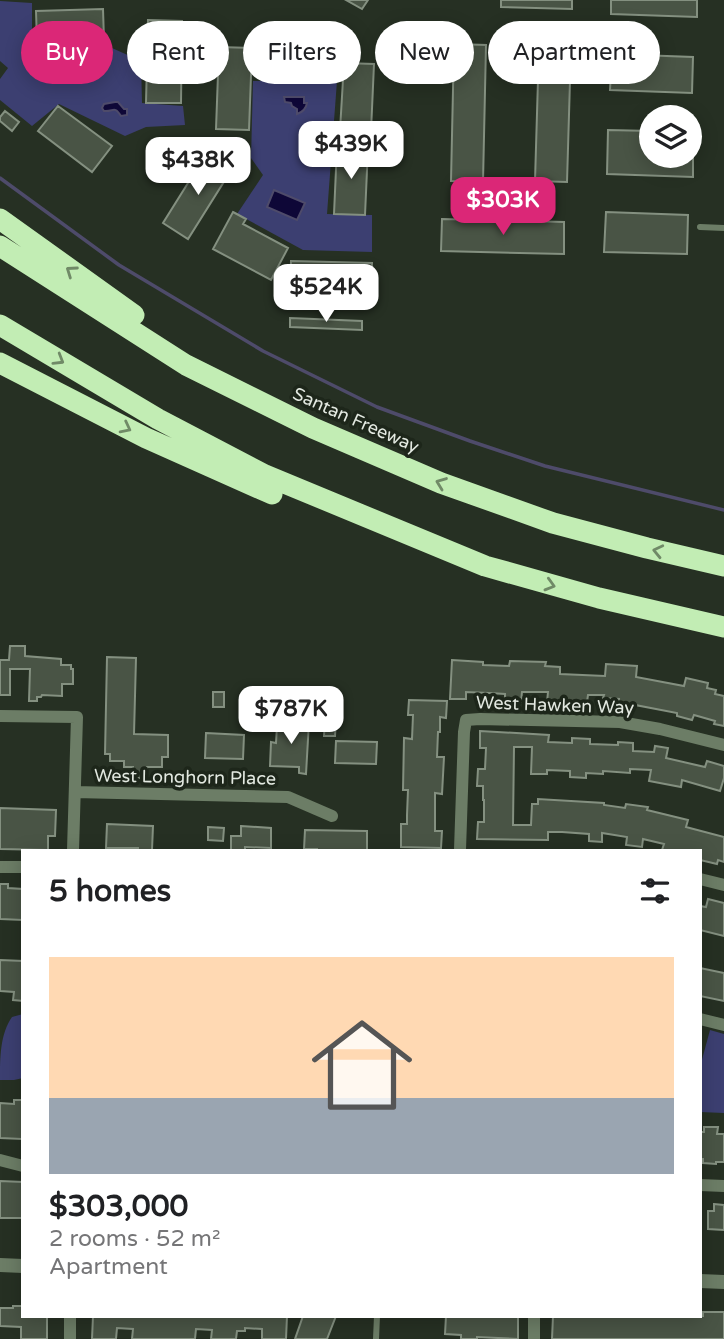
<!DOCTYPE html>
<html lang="en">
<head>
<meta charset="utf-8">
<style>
  body { margin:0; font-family:"Varela Round",sans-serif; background:#f6f6f6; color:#202124; height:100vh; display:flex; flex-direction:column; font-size:26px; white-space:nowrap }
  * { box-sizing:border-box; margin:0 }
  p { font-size:23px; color:#757577 }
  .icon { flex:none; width:38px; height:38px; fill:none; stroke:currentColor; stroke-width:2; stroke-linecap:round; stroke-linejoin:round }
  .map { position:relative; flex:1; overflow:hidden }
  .side { position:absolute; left:21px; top:849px; width:681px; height:469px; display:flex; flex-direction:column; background:#fff; border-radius:0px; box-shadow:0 4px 18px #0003 }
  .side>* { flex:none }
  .guide { position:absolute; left:21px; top:21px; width:682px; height:63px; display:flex; gap:14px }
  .buttons { position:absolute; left:639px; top:105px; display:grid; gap:14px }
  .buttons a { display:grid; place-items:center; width:63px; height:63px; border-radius:50%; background:#fff; box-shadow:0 4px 18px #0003; font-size:35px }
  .price { position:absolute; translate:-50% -60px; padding:0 16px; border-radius:14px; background:#fff; color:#222; font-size:23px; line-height:46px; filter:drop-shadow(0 2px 4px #0008) }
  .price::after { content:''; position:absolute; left:50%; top:42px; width:21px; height:16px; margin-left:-10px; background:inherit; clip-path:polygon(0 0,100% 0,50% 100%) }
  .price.current { background:#db2777; color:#fff }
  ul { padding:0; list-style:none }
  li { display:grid; align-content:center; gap:14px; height:371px; padding:0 28px }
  li span { display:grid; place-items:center; height:217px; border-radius:0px; color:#555 }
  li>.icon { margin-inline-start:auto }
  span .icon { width:126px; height:126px; fill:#fffc; stroke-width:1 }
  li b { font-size:30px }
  h2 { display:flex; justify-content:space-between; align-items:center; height:84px; padding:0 28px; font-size:30px }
  .tag { padding:0 24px; border-radius:32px; background:#fff; box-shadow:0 4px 18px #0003; font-size:24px; line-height:63px }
  .tag.current { background:#db2777; color:#fff }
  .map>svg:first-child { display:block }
  .green { fill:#3c3f71 }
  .water { fill:#0e0737; stroke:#4e4b6a; stroke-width:2 }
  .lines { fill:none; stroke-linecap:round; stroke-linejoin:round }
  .stream { stroke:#4e4b6a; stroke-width:3.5 }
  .building { fill:#495445; stroke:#849080; stroke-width:2 }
  .service { stroke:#6c7d66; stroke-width:6 }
  .minor { stroke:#6c7d66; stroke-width:12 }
  .tertiary { stroke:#6c7d66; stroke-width:14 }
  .motorway { stroke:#c2edb4; stroke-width:21 }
  .oneway { stroke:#708a67 }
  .labels { text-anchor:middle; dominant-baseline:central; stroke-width:7; stroke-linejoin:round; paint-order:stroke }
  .street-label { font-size:18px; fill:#e3e9e1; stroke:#1d261a }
</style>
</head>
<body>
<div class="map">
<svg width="724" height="1339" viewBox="0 0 724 1339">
  <rect width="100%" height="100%" fill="#263023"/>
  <!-- green -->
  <path class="green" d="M 0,1 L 32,3 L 32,51 L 103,44 L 141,61 L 142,103 L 183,106 L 185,125 L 146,127 L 125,136 L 59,104 L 32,126 L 0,100 L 0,79 L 8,68 L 0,61 Z
    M 253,81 L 337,81 L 327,214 L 372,215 L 372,252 L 303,250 L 237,214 L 263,175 L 251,158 Z
    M 23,1014 L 23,1078 L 14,1080 L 0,1080 C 0,1058 0,1034 12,1017 Z
    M 710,1030 L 724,1034 L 724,1113 L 700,1112 L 700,1067 Z"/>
  <!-- water -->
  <path class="water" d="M 284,97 L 304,97 L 304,103 L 307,103 C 306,109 303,112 297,114 L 297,109 L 292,106 L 291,103 L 285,102 Z
    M 115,102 L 118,102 L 124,109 L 127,109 L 127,115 L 121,116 C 114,105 114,112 104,111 L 102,108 L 104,104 Z
    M 274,190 L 305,203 L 297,220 L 267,207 Z"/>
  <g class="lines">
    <!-- stream -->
    <path class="stream" d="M 0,178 L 119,265 L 263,351 L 377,407 L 470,441 L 545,466 L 724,510"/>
  </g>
  <!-- building -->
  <path class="building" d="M 346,0 L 368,0 L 362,9 Z
    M 501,0 L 572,0 L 572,9 L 501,7 Z
    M 611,0 L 697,0 L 697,17 L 611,14 Z
    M 103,9 L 104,40 L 37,42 L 36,11 Z
    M 148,20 L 182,21 L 181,103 L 146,103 Z
    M 275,42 L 328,44 L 327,83 L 310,83 L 310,72 L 290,71 L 290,77 L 273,77 Z
    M 454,44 L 486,45 L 483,182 L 451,181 Z
    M 539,46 L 571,47 L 567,182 L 535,181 Z
    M 219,47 L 252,48 L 249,130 L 216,129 Z
    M 612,54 L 693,57 L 692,93 L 610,90 Z
    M 344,63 L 374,64 L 371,131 L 340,130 Z
    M 58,106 L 112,146 L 92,172 L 38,131 Z
    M 5,111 L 19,122 L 12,131 L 0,121 L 0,117 Z
    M 608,130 L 651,131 L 651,156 L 693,156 L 693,177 L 607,174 Z
    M 337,147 L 368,148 L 365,215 L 334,214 Z
    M 211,157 L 239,176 L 235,182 L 227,177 L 188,239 L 163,223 L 198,167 L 202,169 Z
    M 233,212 L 246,219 L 243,224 L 288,248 L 271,280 L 213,249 Z
    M 606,212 L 688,215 L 687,254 L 604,252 Z
    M 442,219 L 564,222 L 564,254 L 441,251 Z
    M 291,261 L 372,263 L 371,296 L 290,295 Z
    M 290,318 L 362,321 L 362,330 L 290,327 Z
    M 10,646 L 25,646 L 25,656 L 61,659 L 61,665 L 71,665 L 71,669 L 73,669 L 73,684 L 62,684 L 62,696 L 42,695 L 41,697 L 37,697 L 37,701 L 29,701 L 30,669 L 10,669 L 10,695 L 0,695 L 0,660 L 9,660 Z
    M 107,657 L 136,658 L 134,734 L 168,735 L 168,757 L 162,757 L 162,767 L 147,767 L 147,778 L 133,778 L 133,767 L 124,767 L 124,761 L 110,761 L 110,754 L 105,754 Z
    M 452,660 L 483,662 L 483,665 L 509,666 L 510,661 L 546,662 L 545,666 L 560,667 L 560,674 L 605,676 L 606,664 L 637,666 L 636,677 L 684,686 L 686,678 L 708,683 L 707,688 L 716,690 L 715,694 L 724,696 L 724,726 L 714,724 L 715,721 L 694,715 L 692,720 L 677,716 L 677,713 L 635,705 L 634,708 L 618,707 L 619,699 L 603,698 L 604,695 L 588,695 L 587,702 L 547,702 L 548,692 L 522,692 L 521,702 L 505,701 L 505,694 L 489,693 L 466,692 L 466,699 L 450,699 Z
    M 213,692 L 224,692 L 224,707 L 213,707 Z
    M 409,700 L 447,701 L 446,718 L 440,717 L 440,732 L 438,732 L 437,757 L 444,757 L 442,794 L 435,793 L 435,831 L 442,831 L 441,848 L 401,847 L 401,824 L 407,824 L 407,815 L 408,790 L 403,790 L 404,738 L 412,739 L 413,715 L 408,715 Z
    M 284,720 L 309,722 L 306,774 L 299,773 L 299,767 L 270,766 L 271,742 L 276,743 L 277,726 L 283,726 Z
    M 325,720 L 336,720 L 335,736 L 324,736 Z
    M 480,731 L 549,735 L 548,742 L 572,743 L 572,738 L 590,739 L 590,744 L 618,745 L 618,742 L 633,743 L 633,751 L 654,752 L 655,746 L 668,748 L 666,758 L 705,767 L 707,761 L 724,766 L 724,778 L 720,791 L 682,780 L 681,787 L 649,781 L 651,770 L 630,769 L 630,773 L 603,771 L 603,774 L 586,773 L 586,778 L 570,777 L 570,771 L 547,770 L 547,774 L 531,774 L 532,747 L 514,747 L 513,825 L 531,825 L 532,804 L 538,804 L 538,799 L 604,803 L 604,805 L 625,808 L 626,804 L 648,807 L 647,810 L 688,820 L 686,827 L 724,837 L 724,862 L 718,860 L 717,864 L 700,860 L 700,850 L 662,850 L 664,844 L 643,839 L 642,847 L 626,845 L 627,837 L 602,833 L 602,842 L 589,841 L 589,834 L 562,832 L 548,832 L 548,840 L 477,839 L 478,822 L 484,822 L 484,800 L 483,800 L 483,786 L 477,786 L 478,769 L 485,769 L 486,748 L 480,748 Z
    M 206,733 L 244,735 L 243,759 L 205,758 Z
    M 336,741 L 377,742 L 376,764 L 335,763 Z
    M 0,808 L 56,810 L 55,836 L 48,836 L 48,850 L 0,849 Z
    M 107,824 L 153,826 L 152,850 L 138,850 L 138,848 L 106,848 Z
    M 241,826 L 271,828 L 271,848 L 245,847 L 245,850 L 231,850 L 231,836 L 241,836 Z
    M 208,827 L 224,828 L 223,841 L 208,840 Z
    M 305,830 L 367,831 L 367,850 L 317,850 L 317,849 L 304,849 Z
    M 0,884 L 8,884 L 8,888 L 23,889 L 23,920 L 0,919 Z
    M 708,899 L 724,903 L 724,936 L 700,930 L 700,906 L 706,907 Z
    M 0,960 L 23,961 L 23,1001 L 13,1000 L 14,992 L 0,991 Z
    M 700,968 L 724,973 L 724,1001 L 700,996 Z
    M 14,1100 L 23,1100 L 22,1139 L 0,1138 L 0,1103 L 14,1104 Z
    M 704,1127 L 718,1127 L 717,1134 L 724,1134 L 724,1162 L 716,1162 L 716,1164 L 703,1163 L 703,1159 L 700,1159 L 700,1132 L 704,1132 Z
    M 0,1181 L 23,1182 L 23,1218 L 0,1218 Z
    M 714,1204 L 724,1205 L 724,1230 L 708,1229 L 708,1211 L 714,1211 Z
    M 13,1306 L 23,1306 L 23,1316 L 47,1316 L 47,1339 L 21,1339 L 21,1327 L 0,1326 L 0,1308 L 13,1308 Z
    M 703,1312 L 724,1312 L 724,1339 L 552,1339 L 553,1316 L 703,1316 Z
    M 93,1316 L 287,1316 L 286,1339 L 262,1339 L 262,1329 L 245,1328 L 245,1331 L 237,1331 L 236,1339 L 211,1339 L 212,1330 L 196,1329 L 195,1339 L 132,1339 L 133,1329 L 117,1328 L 116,1339 L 92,1339 Z
    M 303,1316 L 336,1316 L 327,1339 L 295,1339 Z
    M 446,1316 L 518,1316 L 518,1339 L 477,1337 L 477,1339 L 461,1339 L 461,1335 L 445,1334 Z"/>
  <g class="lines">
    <!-- service -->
    <path class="service" d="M 700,227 L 724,228
      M 376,1339 L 377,1316"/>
    <!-- minor -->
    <path class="minor" d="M 0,716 L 77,717 L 73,850
      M 75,792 L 288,797 L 332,816
      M 460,850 L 464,732 L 466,720 L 480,719 L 620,722 L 660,729 L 724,745
      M 0,867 L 23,867
      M 700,879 L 724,885
      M 700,1019 L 724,1025
      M 0,1160 L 23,1166
      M 700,1185 L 724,1186
      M 70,1339 L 70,1316
      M 534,1339 L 534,1316"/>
    <!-- tertiary -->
    <path class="tertiary" d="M 0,1265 L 23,1266
      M 700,1281 L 724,1282"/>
    <!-- motorway -->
    <path class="motorway" d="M 0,219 L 134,315
      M 0,246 L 186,365 L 313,428 L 441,483 L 553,523 L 647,548 L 724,566
      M 0,325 L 158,419 L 265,475 L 485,566 L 599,598 L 724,627
      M 0,363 L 146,438 L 272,494"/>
  </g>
  <!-- one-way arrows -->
  <defs><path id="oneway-chevron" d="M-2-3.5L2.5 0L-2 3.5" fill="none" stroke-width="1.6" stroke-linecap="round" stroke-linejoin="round" transform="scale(1.75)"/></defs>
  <g class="oneway">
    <use href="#oneway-chevron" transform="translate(71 271) rotate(-145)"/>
    <use href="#oneway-chevron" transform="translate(59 360) rotate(31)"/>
    <use href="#oneway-chevron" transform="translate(126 428) rotate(27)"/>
    <use href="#oneway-chevron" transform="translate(441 483) rotate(-159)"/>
    <use href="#oneway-chevron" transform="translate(658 551) rotate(-167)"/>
    <use href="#oneway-chevron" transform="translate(550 585) rotate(16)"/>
  </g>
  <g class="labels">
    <!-- street labels -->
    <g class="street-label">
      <text transform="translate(356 420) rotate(24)">Santan Freeway</text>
      <text transform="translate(555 705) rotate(2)">West Hawken Way</text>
      <text transform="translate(185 777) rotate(1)">West Longhorn Place</text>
    </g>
  </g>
</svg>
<div class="buttons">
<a><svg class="icon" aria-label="layers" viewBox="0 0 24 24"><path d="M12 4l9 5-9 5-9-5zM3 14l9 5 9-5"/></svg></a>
</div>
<b class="price" style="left:351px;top:181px">$439K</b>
<b class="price" style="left:198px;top:197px">$438K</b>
<b class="price current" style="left:503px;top:237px">$303K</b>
<b class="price" style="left:326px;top:324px">$524K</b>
<b class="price" style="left:291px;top:746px">$787K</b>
<div class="guide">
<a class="tag current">Buy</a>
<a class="tag">Rent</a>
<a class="tag">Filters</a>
<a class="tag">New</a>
<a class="tag">Apartment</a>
</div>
<section class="side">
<h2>5 homes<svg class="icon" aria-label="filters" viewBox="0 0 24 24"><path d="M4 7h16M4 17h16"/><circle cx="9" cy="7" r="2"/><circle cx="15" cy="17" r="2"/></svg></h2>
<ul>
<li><span style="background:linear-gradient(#ffd9b3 65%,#9aa5b1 0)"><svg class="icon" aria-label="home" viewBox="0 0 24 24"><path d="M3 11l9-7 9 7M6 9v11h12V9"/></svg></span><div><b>$303,000</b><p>2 rooms · 52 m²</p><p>Apartment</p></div></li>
</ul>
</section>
</div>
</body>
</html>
